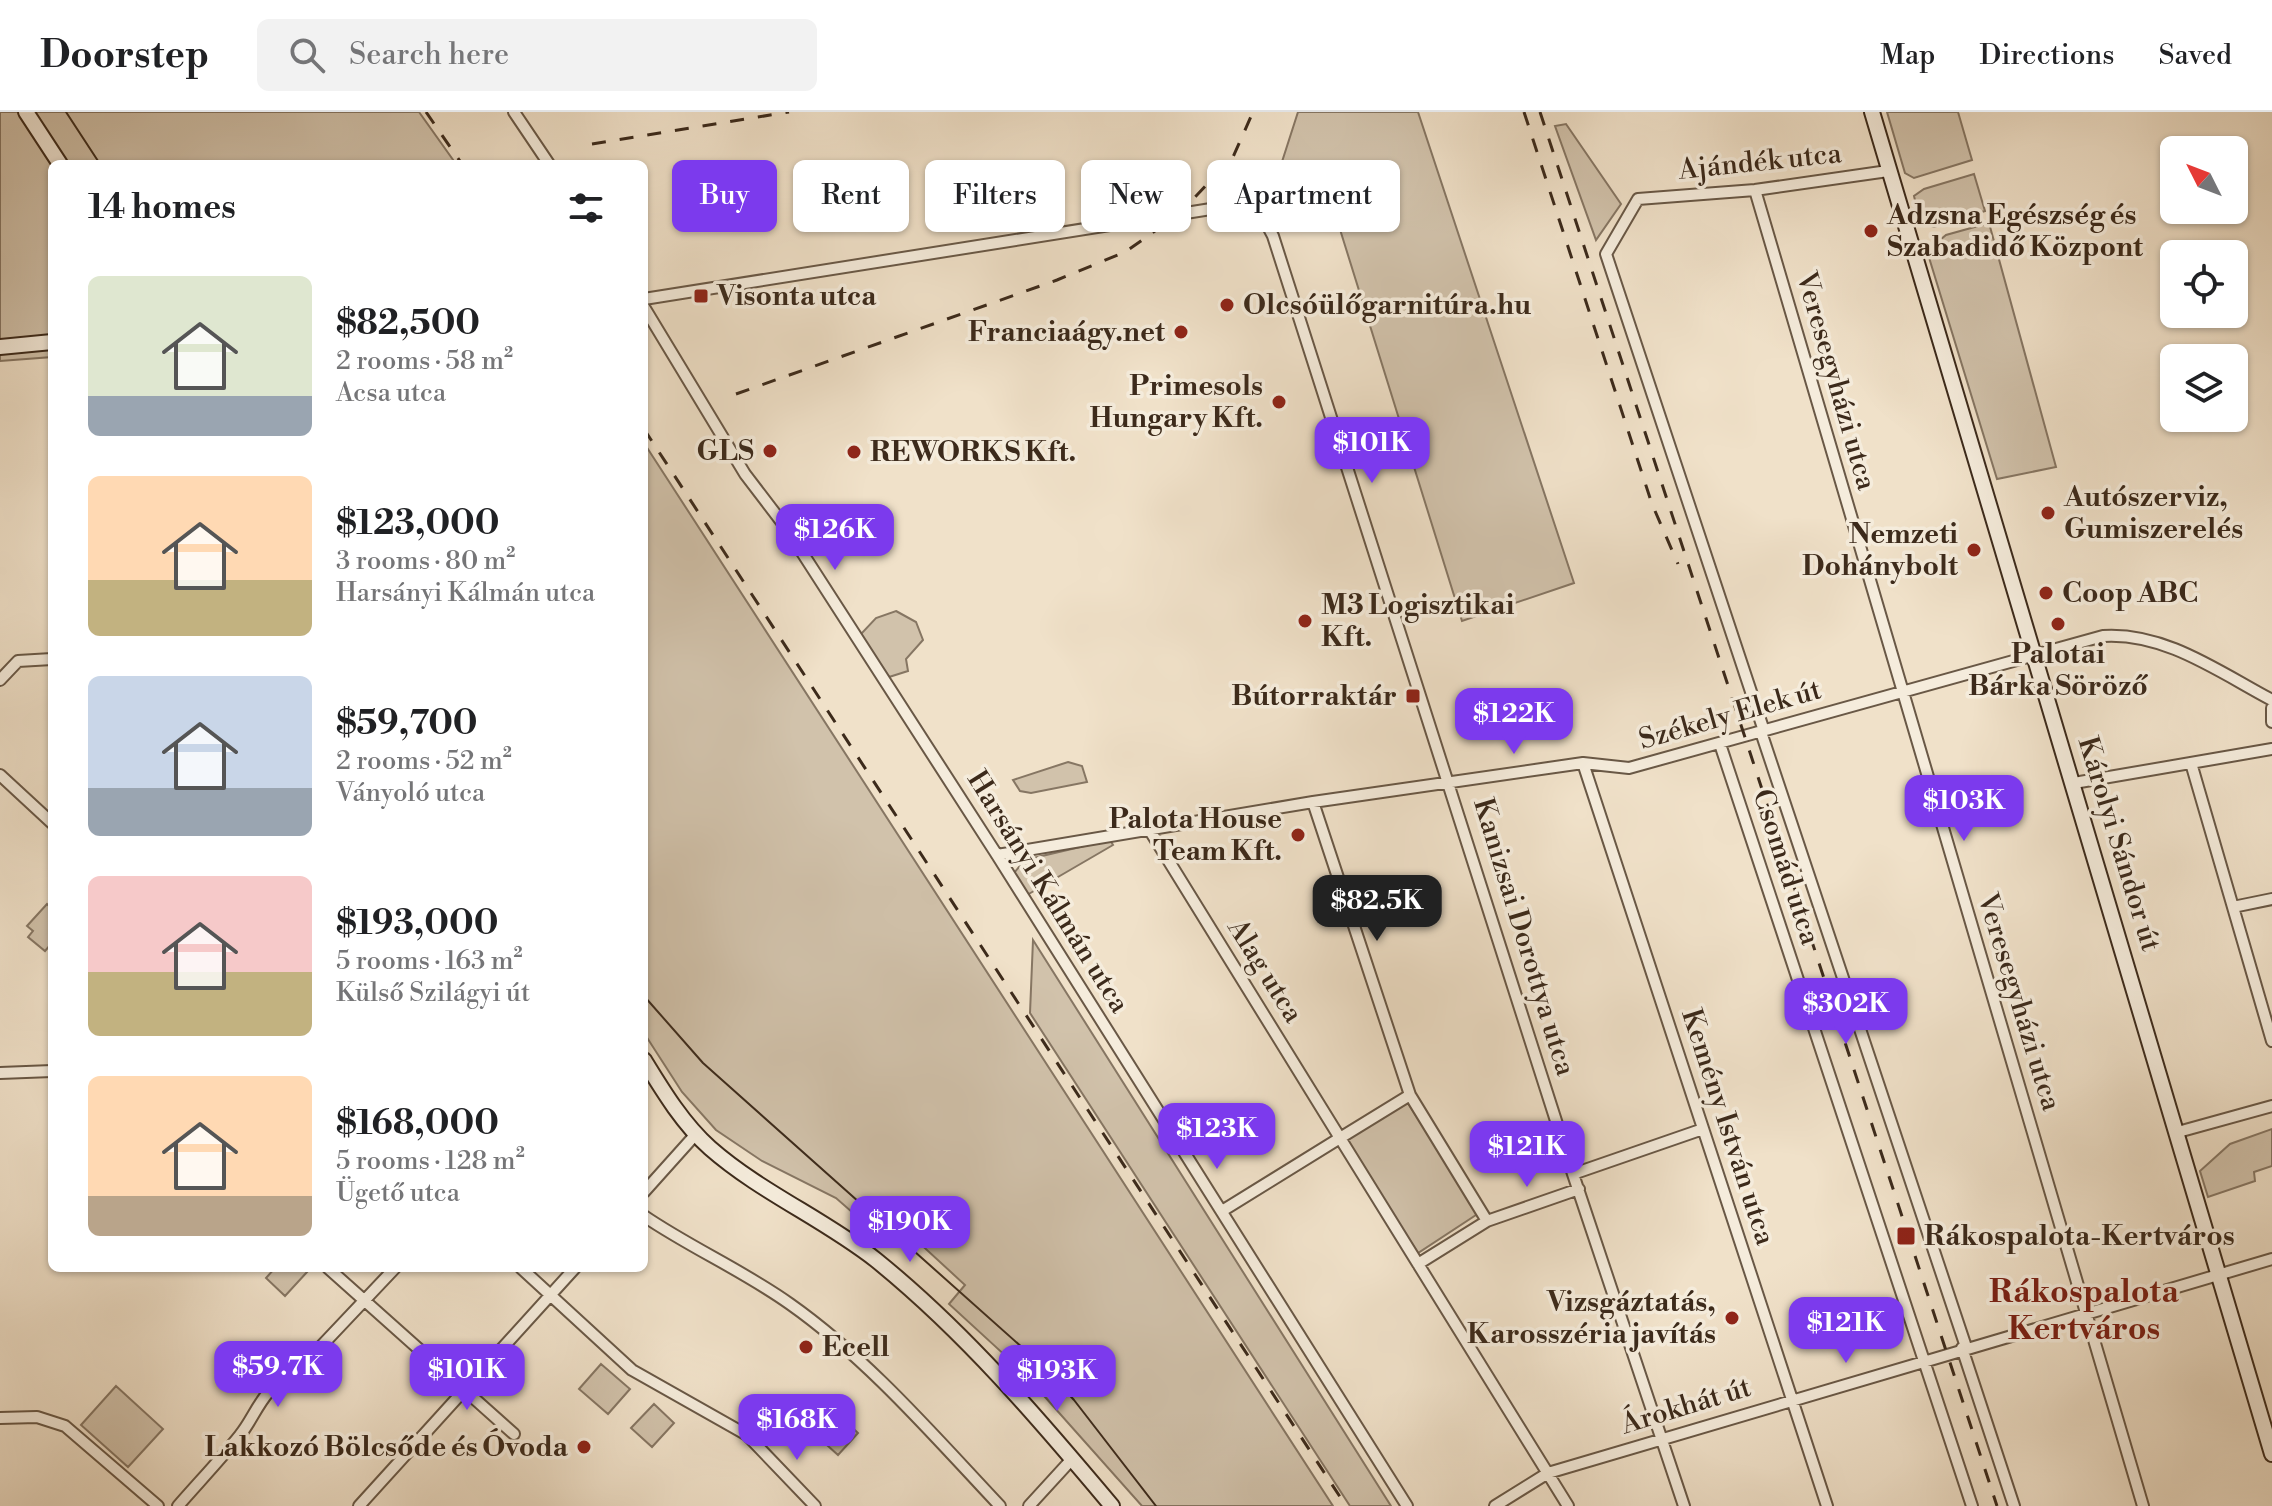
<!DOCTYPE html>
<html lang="en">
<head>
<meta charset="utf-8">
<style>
  body { margin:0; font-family:"Libre Bodoni",serif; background:#f2f2f2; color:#202124; height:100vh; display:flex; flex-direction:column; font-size:30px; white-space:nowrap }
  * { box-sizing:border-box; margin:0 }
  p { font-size:26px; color:#757577 }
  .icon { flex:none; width:44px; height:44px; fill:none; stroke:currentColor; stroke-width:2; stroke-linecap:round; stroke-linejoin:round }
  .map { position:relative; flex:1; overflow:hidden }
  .panel { position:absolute; left:48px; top:48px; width:600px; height:1112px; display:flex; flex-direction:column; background:#fff; border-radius:12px; box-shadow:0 2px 6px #0004 }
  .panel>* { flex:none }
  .hud { position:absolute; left:672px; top:48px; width:760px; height:72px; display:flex; gap:16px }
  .needle { width:52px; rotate:312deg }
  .buttons { position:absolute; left:2160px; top:24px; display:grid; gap:16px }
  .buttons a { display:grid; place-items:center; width:88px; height:88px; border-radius:12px; background:#fff; box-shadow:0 2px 6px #0004; font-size:40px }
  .price { position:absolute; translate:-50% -68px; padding:0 18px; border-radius:16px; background:#7c3aed; color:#fff; font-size:26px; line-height:52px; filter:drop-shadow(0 2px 4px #0008) }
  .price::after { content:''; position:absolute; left:50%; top:48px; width:24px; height:18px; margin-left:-12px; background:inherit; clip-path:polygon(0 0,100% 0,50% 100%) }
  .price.selected { background:#222; color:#fff }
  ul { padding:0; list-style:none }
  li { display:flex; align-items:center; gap:24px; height:200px; padding:0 40px }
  li span { display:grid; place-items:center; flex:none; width:224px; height:160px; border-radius:12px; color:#555 }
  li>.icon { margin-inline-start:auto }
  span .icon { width:96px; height:96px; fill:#fffc; stroke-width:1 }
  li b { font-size:34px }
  h2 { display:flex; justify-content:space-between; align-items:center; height:96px; padding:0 40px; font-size:34px }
  .chip { padding:0 28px; border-radius:12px; background:#fff; box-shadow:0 2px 6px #0004; font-size:28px; line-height:72px }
  .chip.selected { background:#7c3aed; color:#fff }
  header { display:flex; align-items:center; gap:48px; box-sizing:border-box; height:112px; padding:0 40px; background:#fff; border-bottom:2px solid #e0e0e0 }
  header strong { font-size:38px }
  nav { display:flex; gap:44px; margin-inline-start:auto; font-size:28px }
  .search { width:560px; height:72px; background:#f2f2f2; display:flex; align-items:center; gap:20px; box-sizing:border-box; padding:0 28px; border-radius:12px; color:#757577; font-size:30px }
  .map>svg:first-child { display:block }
  .green { fill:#d1c2ab; stroke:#867663; stroke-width:2 }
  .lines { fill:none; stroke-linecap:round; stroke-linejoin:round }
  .street-casing { stroke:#695846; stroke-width:14 }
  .secondary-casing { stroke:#3c2a1b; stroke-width:18 }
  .street { stroke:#f5ecdc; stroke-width:10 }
  .secondary { stroke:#f5ecdc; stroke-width:14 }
  .tram { stroke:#3c2a1b; stroke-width:2 }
  .rail { stroke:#3c2a1b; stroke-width:3; stroke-dasharray:14 14; stroke-linecap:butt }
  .poi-dot { fill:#8f2418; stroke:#f5ecdc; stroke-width:3 }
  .labels { text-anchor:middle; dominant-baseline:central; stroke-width:7; stroke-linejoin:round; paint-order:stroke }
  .street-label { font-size:28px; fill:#3c2a1b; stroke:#f5ecdc }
  .poi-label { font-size:28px; font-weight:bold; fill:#3c2a1b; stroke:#f5ecdc; text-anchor:start }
  .quarter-label { font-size:32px; font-weight:bold; fill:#7a1f14; stroke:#f5ecdc }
</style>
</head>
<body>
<header>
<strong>Doorstep</strong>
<div class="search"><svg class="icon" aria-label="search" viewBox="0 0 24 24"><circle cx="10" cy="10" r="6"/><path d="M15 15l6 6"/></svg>Search here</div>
<nav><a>Map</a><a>Directions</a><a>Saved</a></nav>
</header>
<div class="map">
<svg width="2272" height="1394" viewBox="0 0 2272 1394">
  <rect width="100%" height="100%" fill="#f0e1c9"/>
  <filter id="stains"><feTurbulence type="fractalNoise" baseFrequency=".0025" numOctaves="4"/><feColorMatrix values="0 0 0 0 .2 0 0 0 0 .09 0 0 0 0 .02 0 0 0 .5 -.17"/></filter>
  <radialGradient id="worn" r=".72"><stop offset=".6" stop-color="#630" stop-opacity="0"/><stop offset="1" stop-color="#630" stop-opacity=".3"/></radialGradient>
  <!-- green -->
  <path class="green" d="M 0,0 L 419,0 L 456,52 L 52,52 L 52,245 L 0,249 Z
    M 1298,0 L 1418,0 L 1574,471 L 1462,509 L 1338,111 L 1322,116 L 1314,92 L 1283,105 L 1271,84 Z
    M 1887,0 L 1958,0 L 1972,48 L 1914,66 L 1905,61 Z
    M 1566,12 L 1621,92 L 1596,128 L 1555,14 Z
    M 1974,62 L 1985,99 L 1934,115 L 1920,110 L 1914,84 L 1924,77 Z
    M 1989,111 L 2056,355 L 1997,367 L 1927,139 L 1946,123 Z
    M 644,331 L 1333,1394 L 1142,1394 L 1021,1258 L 949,1192 L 965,1173 L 902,1115 L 885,1129 L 836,1086 L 762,1049 L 716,1018 L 682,980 L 644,921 Z
    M 896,499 L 916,510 L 923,528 L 906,547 L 908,559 L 889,565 L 860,523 L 876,506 Z
    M 1068,650 L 1082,654 L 1087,670 L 1031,681 L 1020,679 L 1013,668 Z
    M 1110,728 L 1113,733 L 1027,783 L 1013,762 L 1025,748 Z
    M 47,792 L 52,797 L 52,831 L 45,839 L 28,825 L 33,819 L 27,814 Z
    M 1033,828 L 1391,1394 L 1350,1394 L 1030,901 Z
    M 1406,988 L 1479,1101 L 1418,1141 L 1344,1028 Z
    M 2272,1017 L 2272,1054 L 2254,1060 L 2255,1069 L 2208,1085 L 2200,1059 L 2230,1032 Z
    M 275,1156 L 305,1156 L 308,1159 L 285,1184 L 266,1166 Z
    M 601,1252 L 630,1277 L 608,1302 L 579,1277 Z
    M 116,1274 L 163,1317 L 128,1355 L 81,1313 Z
    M 654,1292 L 674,1311 L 652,1335 L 631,1316 Z
    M 838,1302 L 858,1321 L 838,1343 L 818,1325 Z"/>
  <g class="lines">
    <defs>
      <path id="street" d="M 514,0 L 549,52
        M 1755,78 L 2143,1394
        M 644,187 L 1255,90 L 1273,124 L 1573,1062 L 1684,1394
        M 644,195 L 745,362 L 787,417 L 997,743 L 1407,1394
        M 0,568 L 18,549 L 52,547
        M 2272,596 L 2272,610
        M 1764,619 L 1606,142 L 1638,87 L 1755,78 L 1888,59
        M 1761,620 L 1966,1235
        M 1720,632 L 1972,1394
        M 1583,651 L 1827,1394
        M 2191,651 L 2272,929
        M 0,663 L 52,711
        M 2074,671 L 2272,637
        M 1313,690 L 1410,983
        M 1149,717 L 1340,1026 L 1222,1099
        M 997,743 L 1313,690 L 1583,651 L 1629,656 L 2103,524 C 2165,520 2219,560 2272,588
        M 2233,795 L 2272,787
        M 0,961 L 52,959
        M 2178,1020 L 2272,994
        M 1573,1062 L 1703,1017
        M 644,1080 L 696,1022
        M 644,1104 C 691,1136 744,1159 790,1192 C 868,1247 935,1325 1000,1394
        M 1487,1109 L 1579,1077
        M 1418,1152 L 1487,1109 L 1410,983 L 1340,1026 L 1568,1394
        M 328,1156 L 514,1322
        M 521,1156 L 632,1258 L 747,1323 L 815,1394
        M 1962,1236 L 2014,1394
        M 0,1306 L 37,1305 L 65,1314 L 158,1394
        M 178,1394 C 198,1371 220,1348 240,1323 C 256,1304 263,1273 292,1265 L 395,1156
        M 359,1394 L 575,1156
        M 1029,1394 L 1072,1347
        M 1495,1394 L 1548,1361 L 2272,1147"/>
      <path id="secondary" d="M 26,0 L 60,52
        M 1872,0 L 2272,1342
        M 0,235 L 52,230
        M 644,948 C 663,979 683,1012 710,1036 C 760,1080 824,1107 876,1148 C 965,1220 1039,1307 1112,1394"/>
    </defs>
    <!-- street casing -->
    <use href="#street" class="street-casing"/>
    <!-- secondary casing -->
    <use href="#secondary" class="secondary-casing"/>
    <!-- street -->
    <use href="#street" class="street"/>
    <!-- secondary -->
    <use href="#secondary" class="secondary"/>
    <!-- tram -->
    <path class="tram" d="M 66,0 L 100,52
      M 644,884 L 703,951 L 1043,1254 L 1074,1288 L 1156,1394"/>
    <!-- rail -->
    <path class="rail" d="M 426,0 L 462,52
      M 1524,0 L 1652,392 L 1678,452
      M 1540,0 L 1997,1394
      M 592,32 L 789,0
      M 736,282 L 1057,168 L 1125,140 L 1178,103 L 1233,45 L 1253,0
      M 644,317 L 1346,1394"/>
  </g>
  <!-- markers -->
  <g class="poi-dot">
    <circle cx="1871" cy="119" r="8"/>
    <rect x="693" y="176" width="16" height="16" rx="4"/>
    <circle cx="1227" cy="193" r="8"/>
    <circle cx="1181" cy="220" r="8"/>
    <circle cx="1279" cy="290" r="8"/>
    <circle cx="770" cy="339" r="8"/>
    <circle cx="854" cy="340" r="8"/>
    <circle cx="2048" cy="401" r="8"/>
    <circle cx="1974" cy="438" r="8"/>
    <circle cx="2046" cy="481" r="8"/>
    <circle cx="1305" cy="509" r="8"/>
    <circle cx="2058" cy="512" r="8"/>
    <rect x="1405" y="576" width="16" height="16" rx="4"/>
    <circle cx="1298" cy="723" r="8"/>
    <rect x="1896" y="1114" width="20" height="20" rx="4"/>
    <circle cx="1732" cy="1206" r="8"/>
    <circle cx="806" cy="1235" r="8"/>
    <circle cx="584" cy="1335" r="8"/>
  </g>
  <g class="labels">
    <!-- street labels -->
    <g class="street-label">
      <text transform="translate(1760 50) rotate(-6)">Ajándék utca</text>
      <text transform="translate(1836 269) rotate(74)">Veresegyházi utca</text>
      <text transform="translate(1730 603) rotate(-16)">Székely Elek út</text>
      <text transform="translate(2119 732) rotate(73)">Károlyi Sándor út</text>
      <text transform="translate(1786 755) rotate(72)">Csomád utca</text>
      <text transform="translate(1048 780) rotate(58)">Harsányi Kálmán utca</text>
      <text transform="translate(1524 825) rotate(73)">Kanizsai Dorottya utca</text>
      <text transform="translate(1265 859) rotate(58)">Alag utca</text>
      <text transform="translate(2019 890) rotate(73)">Veresegyházi utca</text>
      <text transform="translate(1728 1015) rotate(72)">Kemény István utca</text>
      <text transform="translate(1686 1294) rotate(-17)">Árokhát út</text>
    </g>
    <!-- poi labels -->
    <g class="poi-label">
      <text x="1887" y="103">Adzsna Egészség és<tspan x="1887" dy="32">Szabadidő Központ</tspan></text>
      <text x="717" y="184">Visonta utca</text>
      <text x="1243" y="193">Olcsóülőgarnitúra.hu</text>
      <text x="1165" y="220" text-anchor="end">Franciaágy.net</text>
      <text x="1263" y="274" text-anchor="end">Primesols<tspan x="1263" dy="32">Hungary Kft.</tspan></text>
      <text x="754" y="339" text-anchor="end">GLS</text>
      <text x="870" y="340">REWORKS Kft.</text>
      <text x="2064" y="385">Autószerviz,<tspan x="2064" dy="32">Gumiszerelés</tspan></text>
      <text x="1958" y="422" text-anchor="end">Nemzeti<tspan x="1958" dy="32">Dohánybolt</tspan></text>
      <text x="2062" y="481">Coop ABC</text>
      <text x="1321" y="493">M3 Logisztikai<tspan x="1321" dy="32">Kft.</tspan></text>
      <text x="2058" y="542" text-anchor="middle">Palotai<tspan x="2058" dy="32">Bárka Söröző</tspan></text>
      <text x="1397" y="584" text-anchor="end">Bútorraktár</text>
      <text x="1282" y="707" text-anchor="end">Palota House<tspan x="1282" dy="32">Team Kft.</tspan></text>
      <text x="1924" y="1124">Rákospalota-Kertváros</text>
      <text x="1716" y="1190" text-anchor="end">Vizsgáztatás,<tspan x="1716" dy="32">Karosszéria javítás</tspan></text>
      <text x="822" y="1235">Ecell</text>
      <text x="568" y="1335" text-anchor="end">Lakkozó Bölcsőde és Óvoda</text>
    </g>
    <!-- quarter labels -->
    <g class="quarter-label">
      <text x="2084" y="1180">Rákospalota<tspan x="2084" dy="37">Kertváros</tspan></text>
    </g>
  </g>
  <rect width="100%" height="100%" filter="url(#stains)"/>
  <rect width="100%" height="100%" fill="url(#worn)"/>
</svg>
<div class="buttons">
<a><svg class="needle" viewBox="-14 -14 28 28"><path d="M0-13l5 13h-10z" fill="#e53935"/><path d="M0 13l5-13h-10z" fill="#757577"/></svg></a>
<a><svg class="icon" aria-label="locate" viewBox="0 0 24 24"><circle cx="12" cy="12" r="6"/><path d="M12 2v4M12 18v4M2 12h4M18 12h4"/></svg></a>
<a><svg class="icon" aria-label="layers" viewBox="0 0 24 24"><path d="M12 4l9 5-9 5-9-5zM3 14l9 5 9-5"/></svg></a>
</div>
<b class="price" style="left:1372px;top:373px">$101K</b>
<b class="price" style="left:835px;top:460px">$126K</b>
<b class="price" style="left:1514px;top:644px">$122K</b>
<b class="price" style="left:1964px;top:731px">$103K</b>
<b class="price selected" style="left:1377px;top:831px">$82.5K</b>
<b class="price" style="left:1846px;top:934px">$302K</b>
<b class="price" style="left:1217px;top:1059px">$123K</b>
<b class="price" style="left:1527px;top:1077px">$121K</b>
<b class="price" style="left:910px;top:1152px">$190K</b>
<b class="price" style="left:1846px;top:1253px">$121K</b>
<b class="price" style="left:278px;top:1297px">$59.7K</b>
<b class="price" style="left:467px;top:1300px">$101K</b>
<b class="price" style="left:1057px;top:1301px">$193K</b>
<b class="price" style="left:797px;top:1350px">$168K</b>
<div class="hud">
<a class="chip selected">Buy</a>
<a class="chip">Rent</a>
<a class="chip">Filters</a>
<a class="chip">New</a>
<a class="chip">Apartment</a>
</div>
<section class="panel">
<h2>14 homes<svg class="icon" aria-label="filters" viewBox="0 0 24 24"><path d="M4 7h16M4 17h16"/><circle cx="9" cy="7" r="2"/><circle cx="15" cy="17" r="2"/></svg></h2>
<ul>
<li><span style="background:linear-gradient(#dfe7d0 75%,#9aa5b1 0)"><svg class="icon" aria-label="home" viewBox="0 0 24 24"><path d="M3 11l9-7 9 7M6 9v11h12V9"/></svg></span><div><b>$82,500</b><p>2 rooms · 58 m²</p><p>Acsa utca</p></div></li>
<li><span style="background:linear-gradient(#ffd9b3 65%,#c2b280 0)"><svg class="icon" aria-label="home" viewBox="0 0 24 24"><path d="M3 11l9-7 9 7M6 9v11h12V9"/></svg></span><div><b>$123,000</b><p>3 rooms · 80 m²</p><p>Harsányi Kálmán utca</p></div></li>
<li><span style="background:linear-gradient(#c9d6e8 70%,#9aa5b1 0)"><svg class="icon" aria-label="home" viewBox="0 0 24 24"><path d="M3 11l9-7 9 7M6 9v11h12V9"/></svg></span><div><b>$59,700</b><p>2 rooms · 52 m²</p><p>Ványoló utca</p></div></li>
<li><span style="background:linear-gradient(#f6c9c9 60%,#c2b280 0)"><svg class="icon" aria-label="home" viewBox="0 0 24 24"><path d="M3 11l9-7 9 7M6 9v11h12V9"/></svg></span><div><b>$193,000</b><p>5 rooms · 163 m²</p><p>Külső Szilágyi út</p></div></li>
<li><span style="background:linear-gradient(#ffd9b3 75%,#b9a48a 0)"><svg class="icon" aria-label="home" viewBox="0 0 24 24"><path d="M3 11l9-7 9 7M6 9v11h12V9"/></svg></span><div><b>$168,000</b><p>5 rooms · 128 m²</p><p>Ügető utca</p></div></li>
</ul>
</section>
</div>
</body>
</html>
